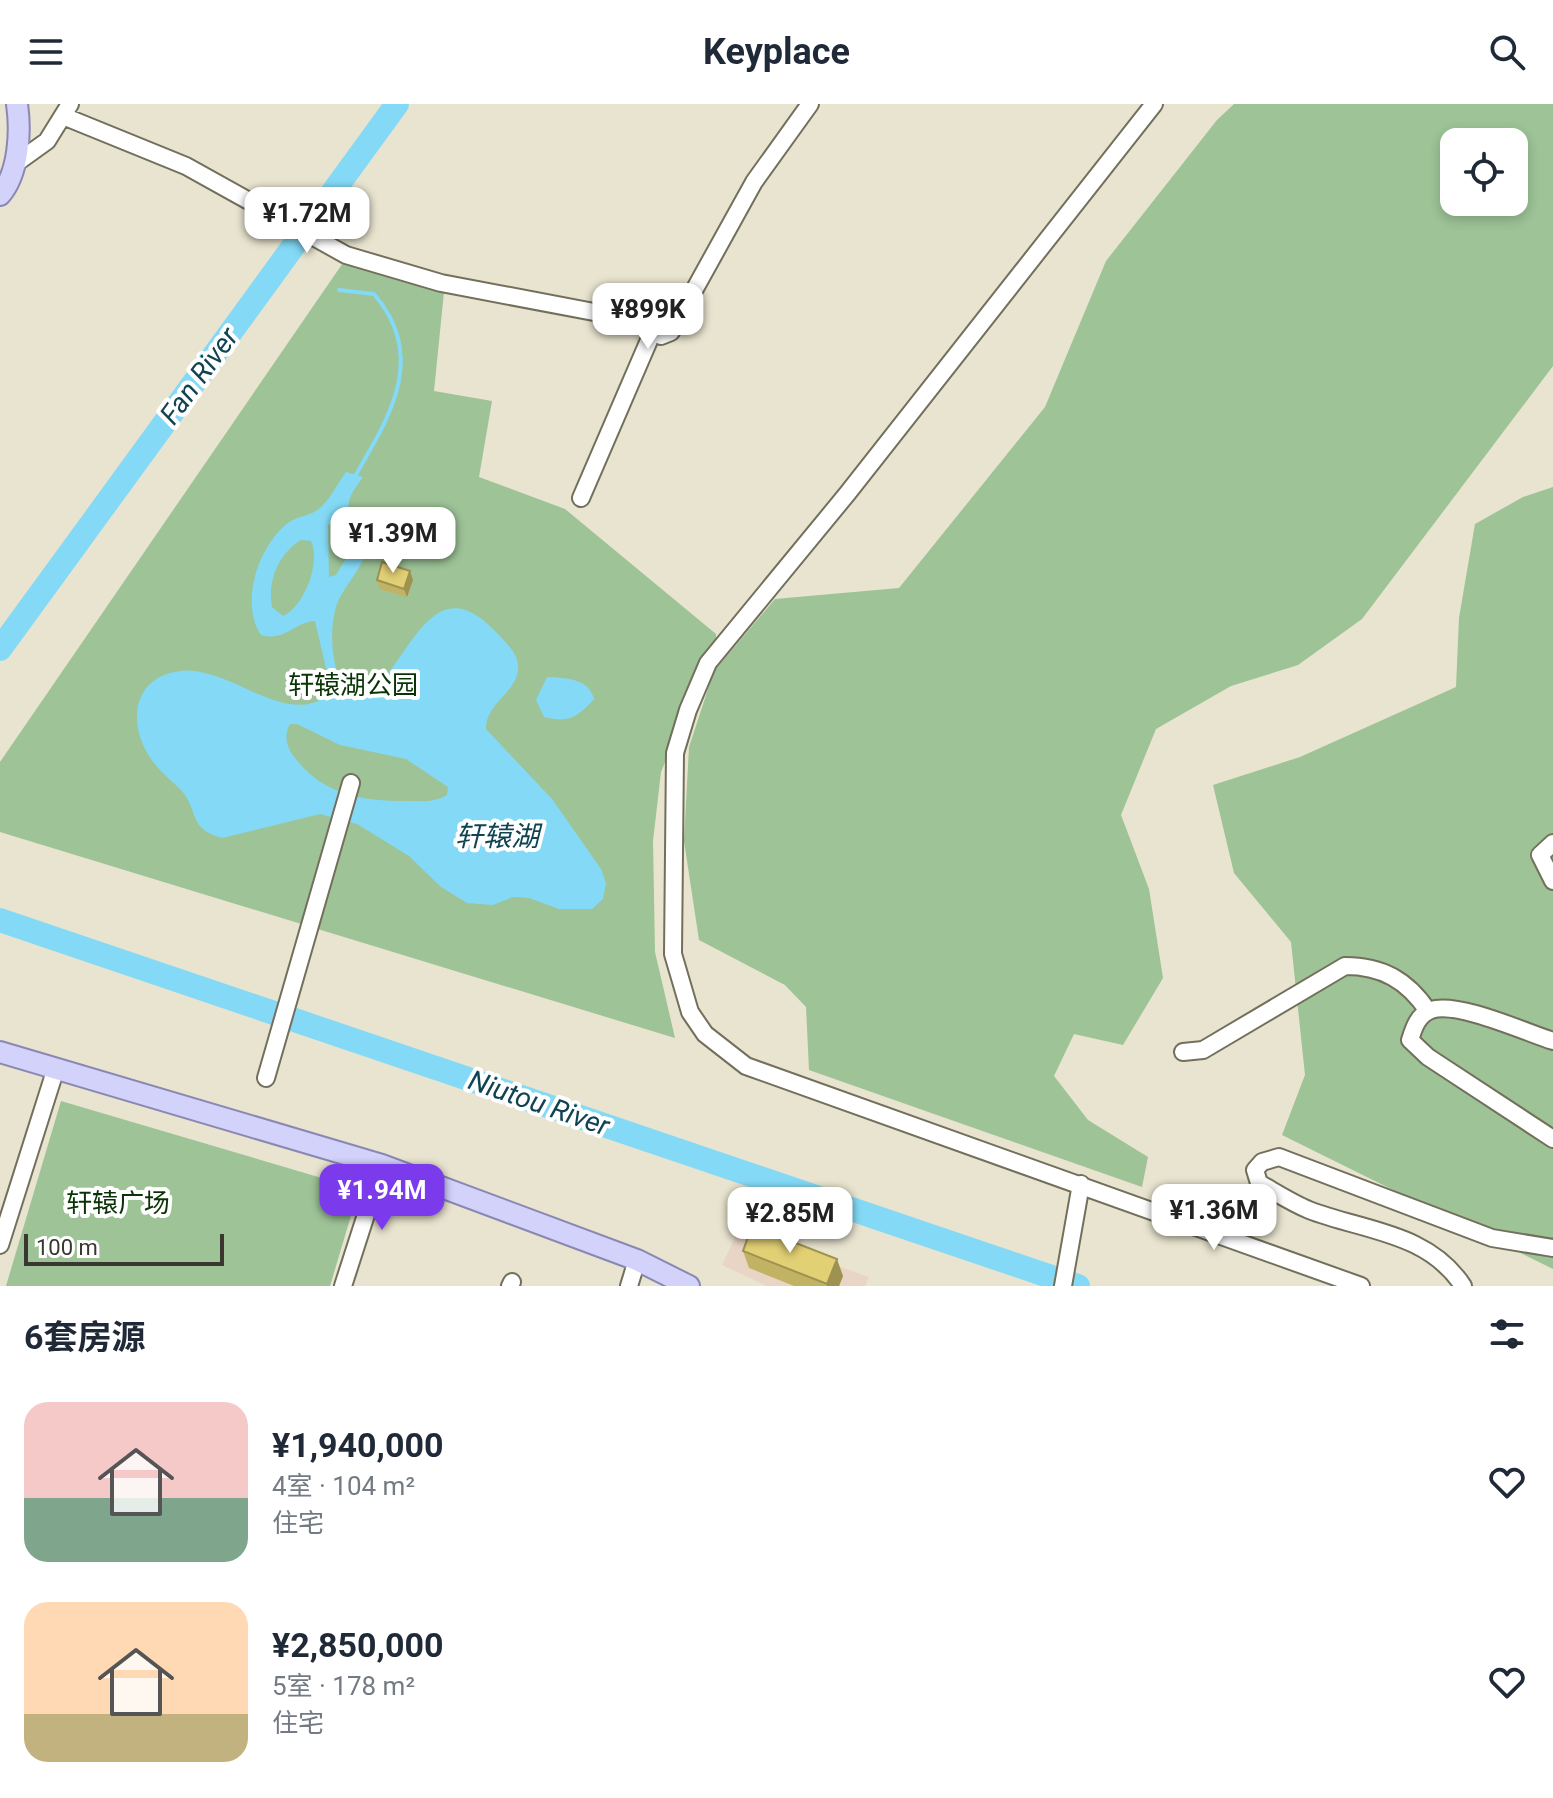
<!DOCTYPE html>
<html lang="zh">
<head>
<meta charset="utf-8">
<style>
  body { margin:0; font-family:Roboto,"Noto Sans SC",sans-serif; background:#f2f2f3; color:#1f2937; height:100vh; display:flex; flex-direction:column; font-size:30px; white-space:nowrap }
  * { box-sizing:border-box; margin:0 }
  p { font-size:26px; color:#747a83 }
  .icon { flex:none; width:44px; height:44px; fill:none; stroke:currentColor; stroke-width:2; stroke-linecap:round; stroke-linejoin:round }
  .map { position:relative; height:1182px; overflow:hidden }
  .sheet { display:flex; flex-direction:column; background:#fff; flex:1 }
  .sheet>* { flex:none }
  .tools { position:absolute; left:1440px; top:24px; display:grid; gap:16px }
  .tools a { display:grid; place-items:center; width:88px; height:88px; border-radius:16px; background:#fff; box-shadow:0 4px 12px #0003; font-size:40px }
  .scale { position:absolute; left:24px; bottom:20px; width:200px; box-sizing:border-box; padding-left:8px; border:4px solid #39372f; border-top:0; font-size:22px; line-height:28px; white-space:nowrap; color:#39372f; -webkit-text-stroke:6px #fff; paint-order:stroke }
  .price { position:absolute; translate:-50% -68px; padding:0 18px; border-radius:16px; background:#fff; color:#222; font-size:26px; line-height:52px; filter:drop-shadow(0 2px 4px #0008) }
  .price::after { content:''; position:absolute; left:50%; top:48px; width:24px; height:18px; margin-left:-12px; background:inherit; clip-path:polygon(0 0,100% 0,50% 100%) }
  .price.selected { background:#7c3aed; color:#fff }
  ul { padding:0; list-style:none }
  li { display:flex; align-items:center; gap:24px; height:200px; padding:0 24px }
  li span { display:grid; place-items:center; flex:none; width:224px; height:160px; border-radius:24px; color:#555 }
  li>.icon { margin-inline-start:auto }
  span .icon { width:96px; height:96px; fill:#fffc; stroke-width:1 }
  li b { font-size:34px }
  h2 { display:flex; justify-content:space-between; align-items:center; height:96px; padding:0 24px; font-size:34px }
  header { display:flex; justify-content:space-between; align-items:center; height:104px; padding:0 24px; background:#fff; font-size:36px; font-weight:700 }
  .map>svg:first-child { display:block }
  .industrial { fill:#e9d5c6 }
  .green { fill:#9dc397; fill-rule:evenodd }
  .water { fill:#84daf6; fill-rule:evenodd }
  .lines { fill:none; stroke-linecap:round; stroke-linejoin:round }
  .stream { stroke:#84daf6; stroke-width:4 }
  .river { stroke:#84daf6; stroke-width:24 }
  .minor-casing { stroke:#726f5c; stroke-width:20 }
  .major-casing { stroke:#8a88b2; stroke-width:24 }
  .minor { stroke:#fff; stroke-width:16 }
  .major { stroke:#d3d2fb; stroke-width:20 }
  .wall { fill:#c2b364 }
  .shaded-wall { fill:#9e9251 }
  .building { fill:#e2d074; stroke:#9e9251; stroke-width:2 }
  .labels { text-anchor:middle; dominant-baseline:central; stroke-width:8; stroke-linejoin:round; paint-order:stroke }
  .park-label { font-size:26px; fill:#0a3405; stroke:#fff }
  .water-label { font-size:28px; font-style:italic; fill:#114453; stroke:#fff }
</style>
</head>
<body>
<header><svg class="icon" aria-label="menu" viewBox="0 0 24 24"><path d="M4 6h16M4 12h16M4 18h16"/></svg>Keyplace<svg class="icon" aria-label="search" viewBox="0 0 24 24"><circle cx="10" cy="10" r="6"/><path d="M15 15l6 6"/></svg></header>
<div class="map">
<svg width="1553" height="1182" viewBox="0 0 1553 1182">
  <rect width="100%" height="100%" fill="#e8e4cf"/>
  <!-- industrial -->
  <path class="industrial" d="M 738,1127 L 869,1173 L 865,1182 L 767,1182 L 722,1161 Z"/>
  <!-- green -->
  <path class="green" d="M 1234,0 L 1553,0 L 1553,262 L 1362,515 L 1298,561 L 1231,582 L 1156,625 L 1121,711 L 1149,785 L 1163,874 L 1123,941 L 1074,930 L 1054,972 L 1088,1016 L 1148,1053 L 1142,1083 L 809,966 L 806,903 L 785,881 L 699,836 L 684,737 L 689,643 L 714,567 L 775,495 L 899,484 L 1045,303 L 1106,157 L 1217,16 ZM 1454,38 L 1514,38 L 1514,98 L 1454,98 Z
    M 347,153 L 445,178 L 434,287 L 492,297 L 479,373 L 565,405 L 716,530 L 716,553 L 698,577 L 661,668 L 653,737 L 655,848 L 675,934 L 0,728 L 0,658 Z
    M 1553,383 L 1553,1165 L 1282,1031 L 1305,971 L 1291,838 L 1234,769 L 1213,681 L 1300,653 L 1456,583 L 1459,514 L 1475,420 L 1523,393 Z
    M 61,997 L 359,1085 L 330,1182 L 6,1182 Z"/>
  <!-- water -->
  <path class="water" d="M 346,368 L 363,373 C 329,417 365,407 368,439 C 366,461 345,480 337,500 C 328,525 330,579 356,593 C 405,585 424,452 495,527 C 504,537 518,548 518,562 C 519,588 486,598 486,625 L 552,695 L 601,765 L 606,779 L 603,795 L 592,805 L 559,805 L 529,794 L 513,793 L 493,801 L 467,799 L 441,783 L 409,752 L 357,720 L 320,710 L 222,734 C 187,724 200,708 181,686 C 171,676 159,667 151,655 C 127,620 132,573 180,567 C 228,561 283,622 325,593 L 329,577 L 315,517 C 294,518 285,538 261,531 C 239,499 259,441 288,419 C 298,411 311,413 321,403 C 331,394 338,379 346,368 ZM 339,415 L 350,423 L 353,443 L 336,471 L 329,473 L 328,421 ZM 301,436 L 311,437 C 321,459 304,503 283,512 L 272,503 C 267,477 279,449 301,436 ZM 290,620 L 297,620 L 340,641 L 406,655 L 448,683 L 447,691 C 434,699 421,697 405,697 C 361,697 324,691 295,654 C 287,644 283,632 290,620 Z
    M 547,573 C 565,574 589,574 594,595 C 577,614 568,619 544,613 L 536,596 Z"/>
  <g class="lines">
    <!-- stream -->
    <path class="stream" d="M 339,186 L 374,190 C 429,254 388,315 354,374"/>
    <!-- river -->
    <path class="river" d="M 0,545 L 397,0
      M 0,816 L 1078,1182"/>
    <defs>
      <path id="minor" d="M 1154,0 L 847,390 L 708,559 L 688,606 L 675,649 L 673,850 L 690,908 L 705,930 L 746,962 L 1361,1182
        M 63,12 L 186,62 L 346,151 L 441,179 L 636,216 L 661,232 L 671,228 L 754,78 L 810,0
        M 15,60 L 47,37 L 70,0
        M 581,394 L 653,227
        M 1553,739 L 1540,751 L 1553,777
        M 1553,937 C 1525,928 1457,897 1431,906 C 1418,911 1414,923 1410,936 L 1428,953 L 1553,1035
        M 1183,948 L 1203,946 L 1345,862 C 1382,862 1407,876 1428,907
        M 266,974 L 351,679
        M 0,1141 L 56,964
        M 343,1182 L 382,1061
        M 510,1182 L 512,1178
        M 629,1182 L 637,1156
        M 1063,1182 L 1081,1080
        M 1463,1182 C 1428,1128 1363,1127 1309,1106 C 1292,1099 1275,1088 1259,1079 L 1255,1066 L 1262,1058 L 1279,1053 L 1492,1134 L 1553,1144"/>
      <path id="major" d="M 0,91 C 19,69 21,28 17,0
        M 0,948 L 382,1061 L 637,1156 L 689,1182"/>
    </defs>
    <!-- minor casing -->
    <use href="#minor" class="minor-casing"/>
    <!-- major casing -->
    <use href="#major" class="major-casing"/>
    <!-- minor -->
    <use href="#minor" class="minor"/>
    <!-- major -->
    <use href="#major" class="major"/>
  </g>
  <!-- wall -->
  <path class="wall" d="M 410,467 L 413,476 L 407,493 L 380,485 L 377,476 Z
    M 743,1147 L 843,1172 L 839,1182 L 794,1182 L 749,1164 Z"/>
  <!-- shaded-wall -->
  <path class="shaded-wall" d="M 410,467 L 413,476 L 407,493 L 404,485 Z
    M 837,1155 L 843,1172 L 839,1182 L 827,1182 L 827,1180 Z"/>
  <!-- building -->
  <path class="building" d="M 382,458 L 410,467 L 404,485 L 377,476 Z
    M 752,1122 L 837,1155 L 827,1180 L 743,1147 Z"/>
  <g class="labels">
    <!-- park labels -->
    <g class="park-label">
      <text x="353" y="581">轩辕湖公园</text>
      <text x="118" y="1099">轩辕广场</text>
    </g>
    <!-- water labels -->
    <g class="water-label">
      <text transform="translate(199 272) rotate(-54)">Fan River</text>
      <text x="497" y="732">轩辕湖</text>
      <text transform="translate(539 999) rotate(19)">Niutou River</text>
    </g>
  </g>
</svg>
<div class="tools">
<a><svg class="icon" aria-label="locate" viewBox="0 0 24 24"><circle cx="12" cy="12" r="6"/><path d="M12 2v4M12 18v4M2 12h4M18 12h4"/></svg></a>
</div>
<div class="scale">100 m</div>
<b class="price" style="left:307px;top:151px">¥1.72M</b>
<b class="price" style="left:648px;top:247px">¥899K</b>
<b class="price" style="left:393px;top:471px">¥1.39M</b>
<b class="price selected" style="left:382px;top:1128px">¥1.94M</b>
<b class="price" style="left:1214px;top:1148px">¥1.36M</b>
<b class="price" style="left:790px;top:1151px">¥2.85M</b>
</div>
<section class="sheet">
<h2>6套房源<svg class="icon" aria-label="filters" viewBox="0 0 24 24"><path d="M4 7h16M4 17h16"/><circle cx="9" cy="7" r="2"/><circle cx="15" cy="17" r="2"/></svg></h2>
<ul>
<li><span style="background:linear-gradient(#f6c9c9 60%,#7fa58c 0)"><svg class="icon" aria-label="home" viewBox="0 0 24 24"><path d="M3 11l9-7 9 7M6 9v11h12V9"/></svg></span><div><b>¥1,940,000</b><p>4室 · 104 m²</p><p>住宅</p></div><svg class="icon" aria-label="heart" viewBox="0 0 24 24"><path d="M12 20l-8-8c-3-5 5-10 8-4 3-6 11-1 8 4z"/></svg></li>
<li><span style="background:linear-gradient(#ffd9b3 70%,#c2b280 0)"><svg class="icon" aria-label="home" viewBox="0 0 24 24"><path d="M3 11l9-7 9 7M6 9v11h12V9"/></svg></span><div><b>¥2,850,000</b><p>5室 · 178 m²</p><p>住宅</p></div><svg class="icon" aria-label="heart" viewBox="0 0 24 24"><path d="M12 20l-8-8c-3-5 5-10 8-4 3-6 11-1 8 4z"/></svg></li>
</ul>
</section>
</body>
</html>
